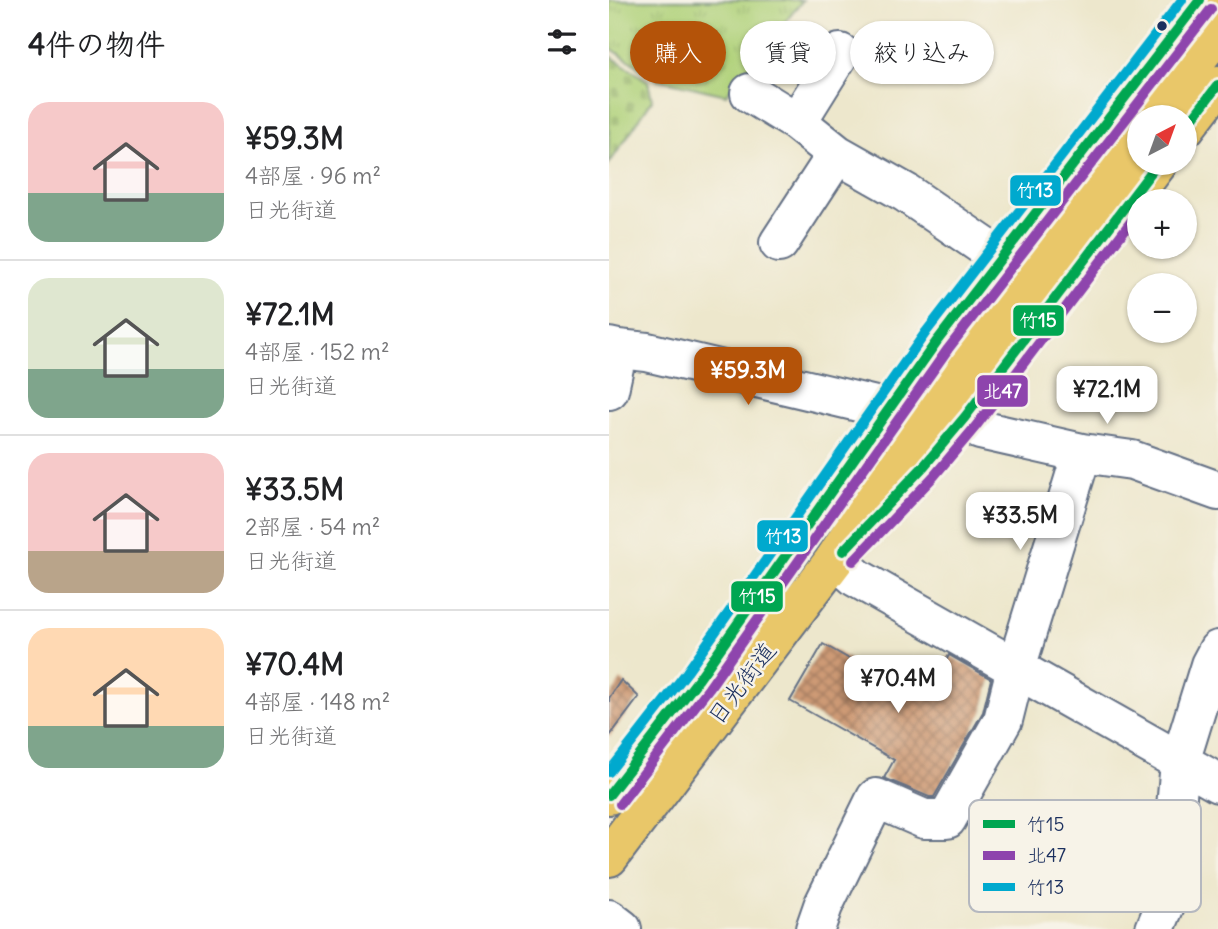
<!DOCTYPE html>
<html lang="ja">
<head>
<meta charset="utf-8">
<style>
  body { margin:0; font-family:Delius,"Klee One",sans-serif; background:#f6f6f6; color:#202124; height:100vh; display:flex; flex-direction:column; font-size:26px; white-space:nowrap }
  * { box-sizing:border-box; margin:0 }
  p { font-size:23px; color:#757577 }
  .icon { flex:none; width:38px; height:38px; fill:none; stroke:currentColor; stroke-width:2; stroke-linecap:round; stroke-linejoin:round }
  .map { position:relative; flex:1; overflow:hidden }
  .side { display:flex; flex-direction:column; background:#fff; width:609px }
  .side>* { flex:none }
  .banner { position:absolute; left:21px; top:21px; width:483px; height:63px; display:flex; gap:14px }
  .needle { width:46px; rotate:41deg }
  .fabs { position:absolute; left:518px; top:105px; display:grid; gap:14px }
  .fabs a { display:grid; place-items:center; width:70px; height:70px; border-radius:50%; background:#fff; box-shadow:0 2px 5px #0004; font-size:35px }
  .price { position:absolute; translate:-50% -60px; padding:0 16px; border-radius:14px; background:#fff; color:#222; font-size:23px; line-height:46px; filter:drop-shadow(0 2px 4px #0008) }
  .price::after { content:''; position:absolute; left:50%; top:42px; width:21px; height:16px; margin-left:-10px; background:inherit; clip-path:polygon(0 0,100% 0,50% 100%) }
  .price.on { background:#b45309; color:#fff }
  ul { padding:0; list-style:none }
  li { display:flex; align-items:center; gap:21px; height:175px; padding:0 28px }
  li+li { border-top:2px solid #e0e0e0 }
  li span { display:grid; place-items:center; flex:none; width:196px; height:140px; border-radius:21px; color:#555 }
  li>.icon { margin-inline-start:auto }
  span .icon { width:84px; height:84px; fill:#fffc; stroke-width:1 }
  li b { font-size:30px }
  h2 { display:flex; justify-content:space-between; align-items:center; height:84px; padding:0 28px; font-size:30px }
  .tag { padding:0 24px; border-radius:32px; background:#fff; box-shadow:0 2px 5px #0004; font-size:24px; line-height:63px }
  .tag.on { background:#b45309; color:#fff }
  main { display:flex; flex:1; min-height:0 }
  .map>svg:first-child { display:block }
  .grass { fill:url(#grass-tufts); stroke:#66806c; stroke-width:2 }
  .cemetery { fill:url(#cemetery-stones); stroke:#66806c; stroke-width:2 }
  .building { fill:url(#building-cross-hatch) }
  .lines { fill:none; stroke-linecap:round; stroke-linejoin:round }
  .minor-casing { stroke:#646f84; stroke-width:42 }
  .highway-casing { stroke:#646f84; stroke-width:42 }
  .minor { stroke:#fff; stroke-width:38 }
  .highway { stroke:#e9c769; stroke-width:38 }
  .bus-1-casing { stroke:#f7f3e8; stroke-width:16 }
  .bus-2-casing { stroke:#f7f3e8; stroke-width:16 }
  .bus-3-casing { stroke:#f7f3e8; stroke-width:16 }
  .bus-1 { stroke:#00a651; stroke-width:10 }
  .bus-2 { stroke:#8e44ad; stroke-width:10 }
  .bus-3 { stroke:#00a9ce; stroke-width:10 }
  .bus-dot { fill:#1b2f5e; stroke:#f7f3e8; stroke-width:2.5 }
  .labels { text-anchor:middle; dominant-baseline:central; stroke-width:5; stroke-linejoin:round; paint-order:stroke }
  .street-label { font-size:24px; fill:#1b2f5e; stroke:#f7f3e8 }
  .key { fill:#f7f3e8; stroke:#b5b8bf; stroke-width:2 }
  .key-label { font-size:19px; fill:#1b2f5e }
  .line-badge { stroke:#f7f3e8; stroke-width:2.5 }
  .badge-label { font-size:19px; text-anchor:middle; font-weight:bold; fill:#fff }
</style>
</head>
<body>
<main>
<section class="side">
<h2>4件の物件<svg class="icon" aria-label="filters" viewBox="0 0 24 24"><path d="M4 7h16M4 17h16"/><circle cx="9" cy="7" r="2"/><circle cx="15" cy="17" r="2"/></svg></h2>
<ul>
<li><span style="background:linear-gradient(#f6c9c9 65%,#7fa58c 0)"><svg class="icon" aria-label="home" viewBox="0 0 24 24"><path d="M3 11l9-7 9 7M6 9v11h12V9"/></svg></span><div><b>¥59.3M</b><p>4部屋 · 96 m²</p><p>日光街道</p></div></li>
<li><span style="background:linear-gradient(#dfe7d0 65%,#7fa58c 0)"><svg class="icon" aria-label="home" viewBox="0 0 24 24"><path d="M3 11l9-7 9 7M6 9v11h12V9"/></svg></span><div><b>¥72.1M</b><p>4部屋 · 152 m²</p><p>日光街道</p></div></li>
<li><span style="background:linear-gradient(#f6c9c9 70%,#b9a48a 0)"><svg class="icon" aria-label="home" viewBox="0 0 24 24"><path d="M3 11l9-7 9 7M6 9v11h12V9"/></svg></span><div><b>¥33.5M</b><p>2部屋 · 54 m²</p><p>日光街道</p></div></li>
<li><span style="background:linear-gradient(#ffd9b3 70%,#7fa58c 0)"><svg class="icon" aria-label="home" viewBox="0 0 24 24"><path d="M3 11l9-7 9 7M6 9v11h12V9"/></svg></span><div><b>¥70.4M</b><p>4部屋 · 148 m²</p><p>日光街道</p></div></li>
</ul>
</section>
<div class="map">
<svg width="609" height="929" viewBox="0 0 609 929">
  <defs>
    <pattern id="grass-tufts" width="24" height="20" patternUnits="userSpaceOnUse" patternTransform="scale(1.75)"><rect width="24" height="20" fill="#b0d27a"/><path d="M3 7l-1-3M5 7V3M7 7l1-3M15 17l-1-3M17 17v-4M19 17l1-3" fill="none" stroke="#97b56c"/></pattern>
    <pattern id="cemetery-stones" width="16" height="16" patternUnits="userSpaceOnUse" patternTransform="scale(1.75)"><rect width="16" height="16" fill="#b0d27a"/><path d="M2 7V4a2 2 0 0 1 4 0v3zM10 15v-3a2 2 0 0 1 4 0v3z" fill="#97b56c"/></pattern>
    <pattern id="building-cross-hatch" width="8" height="8" patternUnits="userSpaceOnUse" patternTransform="scale(1.75)"><rect width="8" height="8" fill="#cd9a74"/><path d="M0 0l8 8M0 8l8-8" fill="none" stroke="#a67e62"/></pattern>
  </defs>
  <rect width="100%" height="100%" fill="#f7f3e8"/>
  <filter id="ink" filterUnits="userSpaceOnUse"><feTurbulence type="fractalNoise" baseFrequency=".0143" numOctaves="2"/><feDisplacementMap in="SourceGraphic" scale="14" xChannelSelector="R" yChannelSelector="G"/><feConvolveMatrix kernelMatrix="1 2 1 2 8 2 1 2 1" color-interpolation-filters="sRGB"/></filter>
  <filter id="wash" filterUnits="userSpaceOnUse"><feTurbulence type="fractalNoise" baseFrequency=".00686" numOctaves="4" result="noise"/><feDisplacementMap in="SourceGraphic" scale="28" xChannelSelector="R" yChannelSelector="G"/><feGaussianBlur stdDeviation="1.57" result="paint"/><feColorMatrix in="noise" values="0 0 0 0 0 0 0 0 0 0 0 0 0 0 0 0 0 1.4 0 .05"/><feComposite in="paint" operator="in"/></filter>
  <g filter="url(#wash)">
    <rect width="100%" height="100%" fill="#ede7cc"/>
    <!-- grass -->
    <path class="grass" d="M 0,0 L 194,0 L 117,95 L 48,79 L 0,47 Z"/>
    <!-- cemetery -->
    <path class="cemetery" d="M 0,55 L 39,81 L 43,100 L 0,164 Z"/>
    <g id="blocks">
      <!-- building -->
      <path class="building" d="M 214,644 L 288,686 L 289,684 L 317,699 L 340,655 L 382,679 L 374,712 L 325,797 L 320,797 L 275,778 L 285,760 L 181,701 Z
        M 12,680 L 30,697 L 0,737 L 0,698 Z"/>
    </g>
  </g>
  <g filter="url(#ink)">
    <use href="#blocks" fill-opacity="0" stroke="#646f84" stroke-width="2"/>
    <g class="lines">
      <defs>
        <path id="minor" d="M 141,93 L 188,122 L 228,154 L 297,193 L 392,258
          M 188,122 L 231,53
          M 170,243 L 228,154
          M 0,347 L 9,349 L 0,390
          M 9,349 L 38,352 L 279,409
          M 356,417 L 371,430 L 473,453 L 523,460 L 609,491
          M 226,559 L 248,578 L 609,783
          M 0,919 L 13,929
          M 206,929 L 214,906 L 267,798 L 315,819 L 338,819 L 394,720 L 407,668 L 473,453
          M 546,929 L 559,898 L 571,762 L 601,665 L 609,650"/>
        <path id="highway" d="M 542,117 L 609,32
          M 576,128 L 609,85
          M 292,489 L 356,417 L 549,163
          M 0,795 L 89,680 L 328,341 L 591,0
          M 0,857 L 226,559 L 259,505 L 364,350 L 530,133"/>
      </defs>
      <!-- minor casing -->
      <use href="#minor" class="minor-casing"/>
      <!-- highway casing -->
      <use href="#highway" class="highway-casing"/>
      <!-- minor -->
      <use href="#minor" class="minor"/>
      <!-- highway -->
      <use href="#highway" class="highway"/>
      <defs>
        <path id="bus-1" d="M 576,128 L 609,85
          M 234,551 L 315,466 L 356,417 L 549,163
          M 0,795 L 89,680 L 328,341 L 591,0"/>
        <path id="bus-2" d="M 244,561 L 325,476 L 367,426 L 530,211
          M 11,804 L 100,688 L 339,349 L 602,9"/>
        <path id="bus-3" d="M 0,772 L 78,672 L 317,332 L 573,0"/>
      </defs>
      <!-- bus-1 casing -->
      <use href="#bus-1" class="bus-1-casing"/>
      <!-- bus-2 casing -->
      <use href="#bus-2" class="bus-2-casing"/>
      <!-- bus-3 casing -->
      <use href="#bus-3" class="bus-3-casing"/>
      <!-- bus-1 -->
      <use href="#bus-1" class="bus-1"/>
      <!-- bus-2 -->
      <use href="#bus-2" class="bus-2"/>
      <!-- bus-3 -->
      <use href="#bus-3" class="bus-3"/>
    </g>
  </g>
  <!-- markers -->
  <circle class="bus-dot" cx="553" cy="26" r="6"/>
  <g class="labels">
    <!-- street labels -->
    <g class="street-label">
      <text transform="translate(132 683) rotate(-53)">日光街道</text>
    </g>
  </g>
  <!-- legend -->
  <rect x="360" y="800" width="232" height="112" rx="10" class="key"/>
  <rect x="374" y="820" width="32" height="8" fill="#00a651"/>
  <rect x="374" y="851" width="32" height="9" fill="#8e44ad"/>
  <rect x="374" y="883" width="32" height="8" fill="#00a9ce"/>
  <g class="key-label">
    <text x="418" y="831">竹15</text>
    <text x="418" y="862">北47</text>
    <text x="418" y="894">竹13</text>
  </g>
  <g class="line-badge">
    <rect x="400" y="174" width="53" height="33" rx="7" fill="#00a9ce"/>
    <rect x="403" y="304" width="53" height="33" rx="7" fill="#00a651"/>
    <rect x="367" y="374" width="53" height="34" rx="7" fill="#8e44ad"/>
    <rect x="147" y="519" width="53" height="34" rx="7" fill="#00a9ce"/>
    <rect x="121" y="580" width="54" height="33" rx="7" fill="#00a651"/>
  </g>
  <g class="badge-label">
    <text x="426" y="197">竹13</text>
    <text x="429" y="327">竹15</text>
    <text x="393" y="398">北47</text>
    <text x="174" y="543">竹13</text>
    <text x="148" y="603">竹15</text>
  </g>
</svg>
<div class="fabs">
<a><svg class="needle" viewBox="-14 -14 28 28"><path d="M0-13l5 13h-10z" fill="#e53935"/><path d="M0 13l5-13h-10z" fill="#757577"/></svg></a>
<a>+</a>
<a>−</a>
</div>
<b class="price on" style="left:139px;top:407px">¥59.3M</b>
<b class="price" style="left:498px;top:426px">¥72.1M</b>
<b class="price" style="left:411px;top:552px">¥33.5M</b>
<b class="price" style="left:289px;top:715px">¥70.4M</b>
<div class="banner">
<a class="tag on">購入</a>
<a class="tag">賃貸</a>
<a class="tag">絞り込み</a>
</div>
</div>
</main>
</body>
</html>
